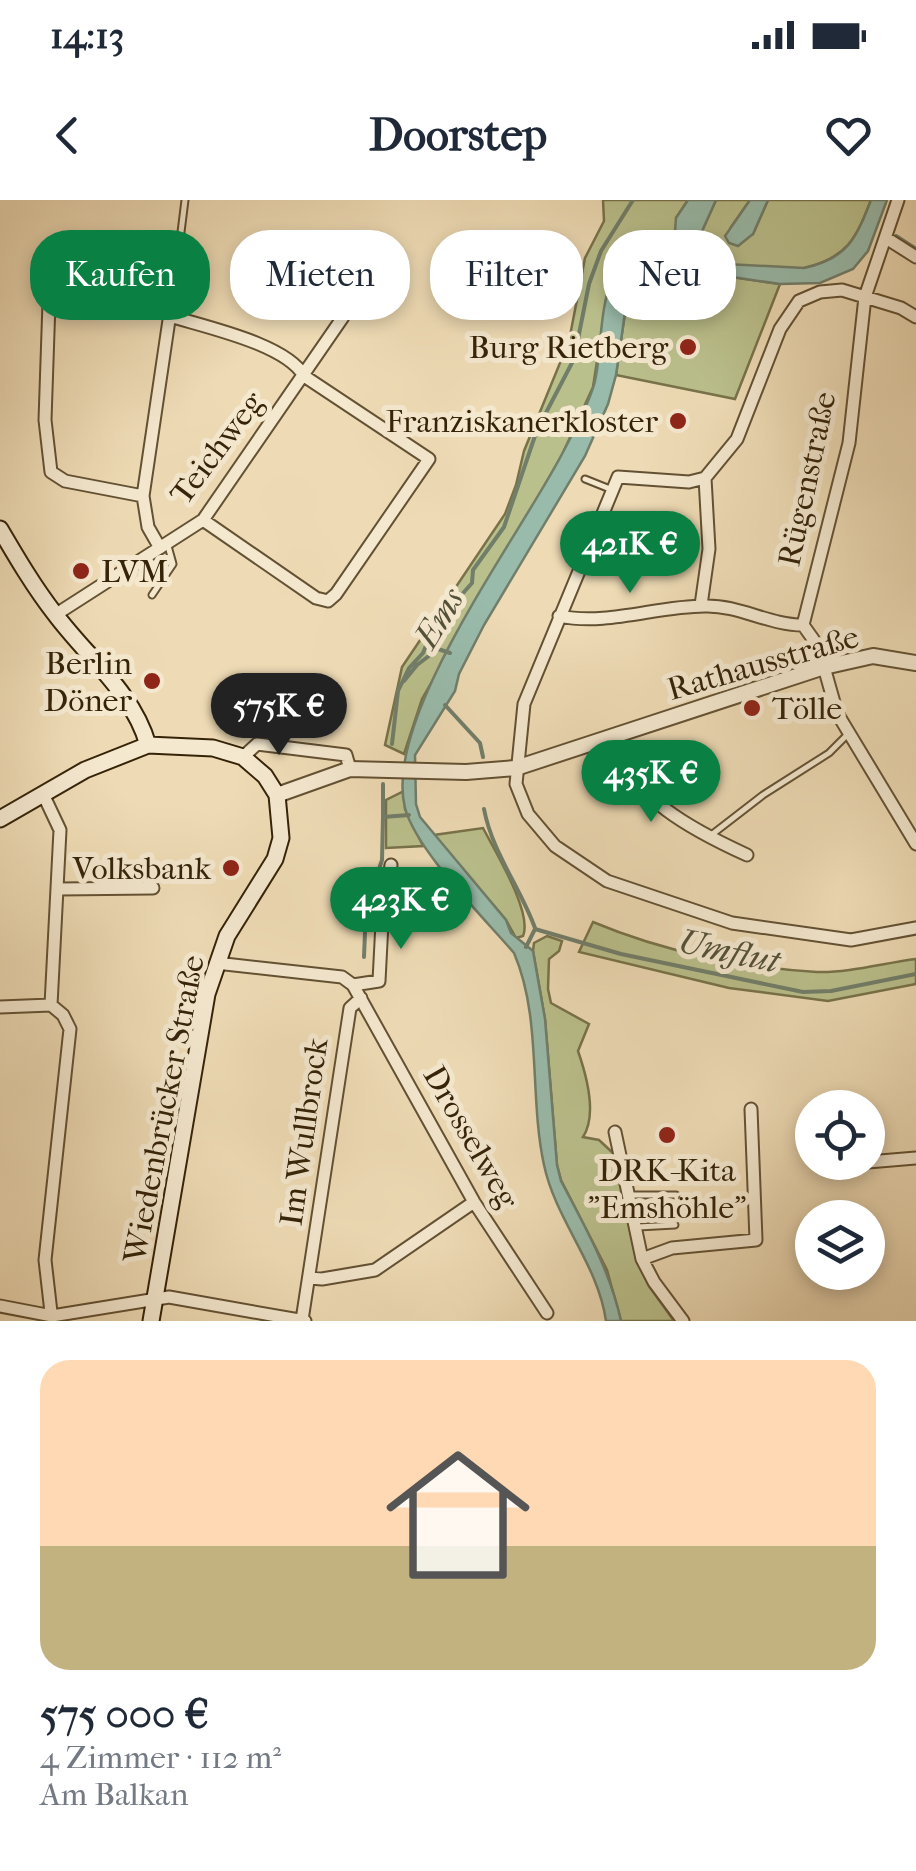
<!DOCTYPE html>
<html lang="de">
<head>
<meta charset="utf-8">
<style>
  body { margin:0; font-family:"IM FELL French Canon",serif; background:#f6f6f7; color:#1f2937; height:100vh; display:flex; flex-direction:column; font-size:38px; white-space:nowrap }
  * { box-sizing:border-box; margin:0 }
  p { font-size:32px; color:#747a83 }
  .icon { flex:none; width:55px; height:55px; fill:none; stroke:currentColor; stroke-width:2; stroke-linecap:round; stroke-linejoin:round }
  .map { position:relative; height:1121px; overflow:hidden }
  .sheet { display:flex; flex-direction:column; background:#fff; flex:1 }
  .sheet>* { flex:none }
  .guide { position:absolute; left:30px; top:30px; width:858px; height:90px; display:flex; gap:20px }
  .tools { position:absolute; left:795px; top:890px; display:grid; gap:20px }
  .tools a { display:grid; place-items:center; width:90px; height:90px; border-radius:50%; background:#fff; box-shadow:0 5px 15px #0003; font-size:50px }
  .price { position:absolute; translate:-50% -85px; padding:0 22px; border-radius:35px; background:#0b8043; color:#fff; font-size:32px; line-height:65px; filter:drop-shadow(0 2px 5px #0008) }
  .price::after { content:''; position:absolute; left:50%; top:60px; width:30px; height:22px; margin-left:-15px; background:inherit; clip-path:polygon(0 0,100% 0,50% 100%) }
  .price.selected { background:#222; color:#fff }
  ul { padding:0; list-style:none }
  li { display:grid; align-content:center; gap:20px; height:530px; padding:0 40px }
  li+li { border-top:2px solid #e0e1e3 }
  li span { display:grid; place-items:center; height:310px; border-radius:30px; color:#555 }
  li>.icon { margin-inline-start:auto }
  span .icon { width:180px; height:180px; fill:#fffc; stroke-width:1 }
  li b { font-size:42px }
  .pill { padding:0 35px; border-radius:40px; background:#fff; box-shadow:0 5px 15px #0003; font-size:35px; line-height:90px }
  .pill.selected { background:#0b8043; color:#fff }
  .status { display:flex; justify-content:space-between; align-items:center; height:70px; padding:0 50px; background:#fff; direction:ltr }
  .status svg { height:28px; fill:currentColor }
  header { display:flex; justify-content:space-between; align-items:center; height:130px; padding:0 40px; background:#fff; font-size:45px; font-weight:700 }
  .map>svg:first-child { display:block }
  .green { fill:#bac08c; stroke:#78724a; stroke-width:2.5 }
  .water { fill:#99bbab; stroke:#717e6a; stroke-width:2.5 }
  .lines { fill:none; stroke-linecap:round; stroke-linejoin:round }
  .stream { stroke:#717e6a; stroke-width:4 }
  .service-casing { stroke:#635133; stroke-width:9 }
  .minor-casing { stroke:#635133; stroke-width:15 }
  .tertiary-casing { stroke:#635133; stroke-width:18 }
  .secondary-casing { stroke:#352308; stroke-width:19 }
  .service { stroke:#f4e8cf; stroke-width:5 }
  .minor { stroke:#f4e8cf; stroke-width:11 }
  .tertiary { stroke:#f4e8cf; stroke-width:14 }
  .secondary { stroke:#f4e8cf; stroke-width:15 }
  .poi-dot { fill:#8f2418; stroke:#f4e8cf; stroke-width:4 }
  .labels { text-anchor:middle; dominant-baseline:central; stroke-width:10; stroke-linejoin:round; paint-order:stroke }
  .poi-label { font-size:32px; fill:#352308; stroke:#f4e8cf; text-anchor:end }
  .street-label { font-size:32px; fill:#352308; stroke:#f4e8cf }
  .water-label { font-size:35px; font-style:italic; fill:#535139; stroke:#f4e8cf }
</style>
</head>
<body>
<div class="status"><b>14:13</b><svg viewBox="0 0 49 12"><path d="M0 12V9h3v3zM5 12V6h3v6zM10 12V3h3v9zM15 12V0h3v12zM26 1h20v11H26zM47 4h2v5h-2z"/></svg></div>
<header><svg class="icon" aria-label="back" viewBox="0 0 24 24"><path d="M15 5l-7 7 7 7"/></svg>Doorstep<svg class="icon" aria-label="heart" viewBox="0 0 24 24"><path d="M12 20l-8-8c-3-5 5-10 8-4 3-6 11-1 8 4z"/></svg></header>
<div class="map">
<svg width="916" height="1121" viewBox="0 0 916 1121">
  <rect width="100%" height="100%" fill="#eedbb5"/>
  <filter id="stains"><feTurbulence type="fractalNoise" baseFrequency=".002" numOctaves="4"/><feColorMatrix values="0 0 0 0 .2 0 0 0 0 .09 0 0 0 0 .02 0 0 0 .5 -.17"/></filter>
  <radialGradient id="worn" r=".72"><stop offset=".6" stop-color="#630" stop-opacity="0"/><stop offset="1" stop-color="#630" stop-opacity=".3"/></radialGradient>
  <!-- green -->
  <path class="green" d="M 603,0 L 688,0 L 676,18 L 683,39 L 698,40 L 716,0 L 750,0 L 731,27 L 753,34 L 768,0 L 871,0 C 856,39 847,58 804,68 L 616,69 L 608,90 L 593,187 L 562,255 L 422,499 L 404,554 L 385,545 L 402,467 L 505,314 L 516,285 L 524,251 L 569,141 L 585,58 L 604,21 Z
    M 641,75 L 732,77 L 780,84 L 735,199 L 616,175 L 629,85 Z
    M 404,591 L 405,609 L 423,646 L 386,648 L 386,600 Z
    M 483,628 C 495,651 533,713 523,736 L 516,738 L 506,720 L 434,635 Z
    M 593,722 C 662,751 742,768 817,772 C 849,773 884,763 916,759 L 916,784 L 828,801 L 729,788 L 579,752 Z
    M 547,736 L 562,741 L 559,751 L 549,759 L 548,789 L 551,803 L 589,824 L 578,851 C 586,874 598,914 583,937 L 599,940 L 614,954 L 636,1059 L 649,1086 L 674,1121 L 621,1121 L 607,1070 L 561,980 L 557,965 L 545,819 L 533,751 L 534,743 Z"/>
  <!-- water -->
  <path class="water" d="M 688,0 L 716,0 L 698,40 L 683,39 L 675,31 L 676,18 Z
    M 750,0 L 768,0 L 753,34 L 738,46 L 729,43 L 725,36 Z
    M 871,0 L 887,0 L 868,51 L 853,69 L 820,83 L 780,84 L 732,77 L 635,77 L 629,85 L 616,175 L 608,204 L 585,256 L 484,425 L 459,474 L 455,491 L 415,555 L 416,604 L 420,617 L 506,720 L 511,733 L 533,751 L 545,819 L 557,965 L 561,981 C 585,1027 610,1070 621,1121 L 606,1121 C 598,1064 556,1021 544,965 C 529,896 542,818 514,753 C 484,718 416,650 405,608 C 382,518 519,337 562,254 C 573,233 587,208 594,185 C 605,145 594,85 630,59 L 804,68 C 847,59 856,39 871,0 Z"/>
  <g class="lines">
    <!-- stream -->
    <path class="stream" d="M 896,36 L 916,49
      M 404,481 L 417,465 L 438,449 L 450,453
      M 445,505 L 480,543 L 483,557
      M 392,544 L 398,491 L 409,468 L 423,453 L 434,426 L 472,383 L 473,370 L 504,327 L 537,230 L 574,159 L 589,84 L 601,51 L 633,0
      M 383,584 L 383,617 L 409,615
      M 484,609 C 492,652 520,687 535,728
      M 526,747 L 535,729 L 621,754 L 803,792 L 831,791 L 916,774
      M 364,757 L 366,708 L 382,660 L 383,617"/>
    <defs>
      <path id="service" d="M 178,56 L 185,0
        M 585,279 L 610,289
        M 152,395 L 173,364 L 168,346
        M 710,636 L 763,595 L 829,553 L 850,532
        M 629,995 L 676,995
        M 638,1027 L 675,1025"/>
      <path id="minor" d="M 898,0 L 865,97 L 849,243 L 803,425 L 813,439 L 824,467 L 837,513 L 916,644
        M 886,38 L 916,57
        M 170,116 C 205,127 286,144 304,176 L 429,259 L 336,394 L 328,401 L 316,398 L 203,320
        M 705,278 L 689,282 L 618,277 L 524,504 L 516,584 L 528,614 L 555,646 L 607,681 L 732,723 L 851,740 L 916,728
        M 143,296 L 65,281 L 51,272 L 45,220 L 50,73 L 60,65 L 173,85
        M 160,348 L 148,327 L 143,296 L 178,59
        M 701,405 L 709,349 L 705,278 L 737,239 L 780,129 L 799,101 L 820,92 L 842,90 L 901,108 L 916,117
        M 55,415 L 203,320 L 343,117
        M 559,416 C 608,426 656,406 705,406 C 739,405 769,425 803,425
        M 610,539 C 634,599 690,629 747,655
        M 243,557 L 257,544 L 346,555 L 350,569
        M 43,594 L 60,630 L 51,805
        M 59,689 L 153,688
        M 216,763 L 342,777 L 353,785 L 474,1002 L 547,1113
        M 353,785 L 379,781 L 382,723 L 391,665
        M 0,807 L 51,805 L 63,815 L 70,829 L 45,1060 L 52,1121
        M 615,932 L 642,1059 L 654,1082 L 683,1121
        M 868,962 L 916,958
        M 838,964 L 857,962
        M 642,1059 L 672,1048 L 756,1040 L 751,909
        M 310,1078 L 322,1079 L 375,1070 L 474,1002
        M 0,1106 L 52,1116 L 169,1097 L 305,1121
        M 302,1120 L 350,808 L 361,798"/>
      <path id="tertiary" d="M 277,595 L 350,569 L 466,572 L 516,568 L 824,467 L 873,456 L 916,463"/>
      <path id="secondary" d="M 0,329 C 17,358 34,387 55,414 C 87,457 133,492 148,545
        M 0,619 L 85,570 L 148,545 L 213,548 L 243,557 L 265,576 L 277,595 L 281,638 L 275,659 L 227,736 L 207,794 L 151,1121"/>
    </defs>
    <!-- service casing -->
    <use href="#service" class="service-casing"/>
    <!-- minor casing -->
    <use href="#minor" class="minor-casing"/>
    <!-- tertiary casing -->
    <use href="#tertiary" class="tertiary-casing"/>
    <!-- secondary casing -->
    <use href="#secondary" class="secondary-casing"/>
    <!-- service -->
    <use href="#service" class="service"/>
    <!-- minor -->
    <use href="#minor" class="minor"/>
    <!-- tertiary -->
    <use href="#tertiary" class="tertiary"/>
    <!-- secondary -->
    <use href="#secondary" class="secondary"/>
  </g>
  <!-- markers -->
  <g class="poi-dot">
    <circle cx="688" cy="147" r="10"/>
    <circle cx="678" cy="221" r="10"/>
    <circle cx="81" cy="371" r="10"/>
    <circle cx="152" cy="481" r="10"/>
    <circle cx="752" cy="508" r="10"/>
    <circle cx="231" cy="668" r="10"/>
    <circle cx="667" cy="935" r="10"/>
  </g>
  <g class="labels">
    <!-- poi labels -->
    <g class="poi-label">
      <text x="668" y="147">Burg Rietberg</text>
      <text x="658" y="221">Franziskanerkloster</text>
      <text x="101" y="371" text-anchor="start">LVM</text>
      <text x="132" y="463">Berlin<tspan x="132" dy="37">Döner</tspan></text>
      <text x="772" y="508" text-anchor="start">Tölle</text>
      <text x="211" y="668">Volksbank</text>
      <text x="667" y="970" text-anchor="middle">DRK-Kita<tspan x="667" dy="37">"Emshöhle"</tspan></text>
    </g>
    <!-- street labels -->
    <g class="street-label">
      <text transform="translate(217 248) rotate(-53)">Teichweg</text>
      <text transform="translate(807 279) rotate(-78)">Rügenstraße</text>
      <text transform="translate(763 463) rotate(-16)">Rathausstraße</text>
      <text transform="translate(164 909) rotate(-79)">Wiedenbrücker Straße</text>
      <text transform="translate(304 932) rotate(-82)">Im Wullbrock</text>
      <text transform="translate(471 937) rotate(60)">Drosselweg</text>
    </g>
    <!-- water labels -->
    <g class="water-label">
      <text transform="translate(439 418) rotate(-59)">Ems</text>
      <text transform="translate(729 751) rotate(12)">Umflut</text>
    </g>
  </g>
  <rect width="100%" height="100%" filter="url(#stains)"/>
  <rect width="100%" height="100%" fill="url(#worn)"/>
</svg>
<div class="tools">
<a><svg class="icon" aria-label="locate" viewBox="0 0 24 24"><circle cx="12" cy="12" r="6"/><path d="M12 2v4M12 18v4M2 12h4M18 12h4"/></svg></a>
<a><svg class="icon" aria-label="layers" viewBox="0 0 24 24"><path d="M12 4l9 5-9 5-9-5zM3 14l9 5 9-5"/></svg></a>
</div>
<b class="price" style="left:630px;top:396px">421K €</b>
<b class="price selected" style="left:279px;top:558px">575K €</b>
<b class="price" style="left:651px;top:625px">435K €</b>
<b class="price" style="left:401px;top:752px">423K €</b>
<div class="guide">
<a class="pill selected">Kaufen</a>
<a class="pill">Mieten</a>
<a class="pill">Filter</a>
<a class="pill">Neu</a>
</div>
</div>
<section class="sheet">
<ul>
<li><span style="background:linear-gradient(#ffd9b3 60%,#c2b280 0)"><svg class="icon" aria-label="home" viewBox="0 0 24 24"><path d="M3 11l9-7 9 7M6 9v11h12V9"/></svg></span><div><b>575 000 €</b><p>4 Zimmer · 112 m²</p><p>Am Balkan</p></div></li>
</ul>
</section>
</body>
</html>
